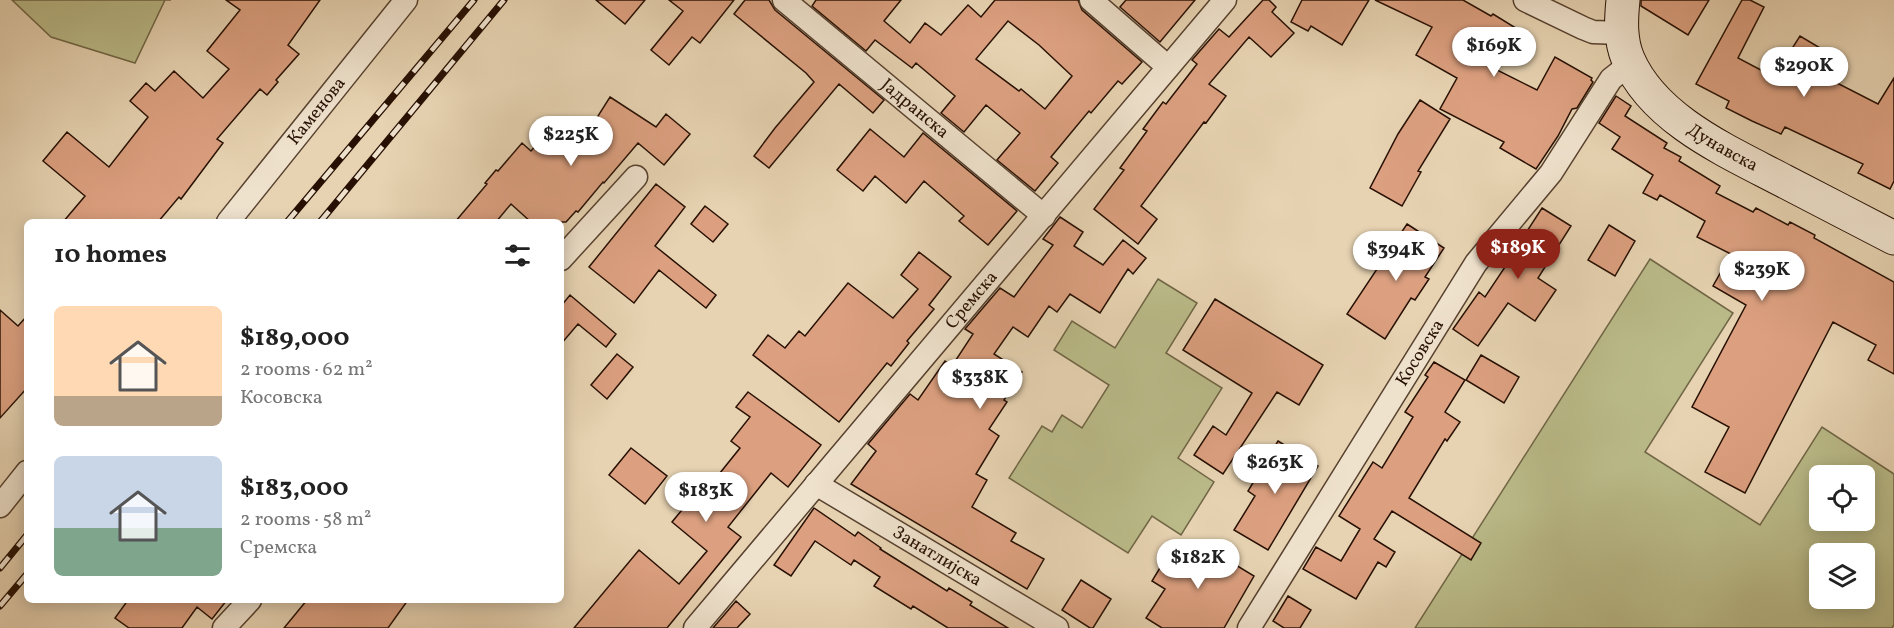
<!DOCTYPE html>
<html lang="en">
<head>
<meta charset="utf-8">
<style>
  body { margin:0; font-family:Vollkorn,serif; background:#f2f2f2; color:#222; height:100vh; display:flex; flex-direction:column; font-size:22px; white-space:nowrap }
  * { box-sizing:border-box; margin:0 }
  p { font-size:20px; color:#767676 }
  .icon { flex:none; width:33px; height:33px; fill:none; stroke:currentColor; stroke-width:2; stroke-linecap:round; stroke-linejoin:round }
  .map { position:relative; flex:1; overflow:hidden }
  .details { position:absolute; left:24px; top:219px; width:540px; height:384px; display:flex; flex-direction:column; background:#fff; border-radius:9px; box-shadow:0 3px 15px #0003 }
  .details>* { flex:none }
  .fabs { position:absolute; left:1809px; top:465px; display:grid; gap:12px }
  .fabs a { display:grid; place-items:center; width:66px; height:66px; border-radius:9px; background:#fff; box-shadow:0 3px 15px #0003; font-size:30px }
  .price { position:absolute; translate:-50% -51px; padding:0 14px; border-radius:21px; background:#fff; color:#222; font-size:20px; line-height:39px; filter:drop-shadow(0 2px 3px #0008) }
  .price::after { content:''; position:absolute; left:50%; top:36px; width:18px; height:14px; margin-left:-9px; background:inherit; clip-path:polygon(0 0,100% 0,50% 100%) }
  .price.selected { background:#8f2418; color:#fff }
  ul { padding:0; list-style:none }
  li { display:flex; align-items:center; gap:18px; height:150px; padding:0 30px }
  li span { display:grid; place-items:center; flex:none; width:168px; height:120px; border-radius:9px; color:#555 }
  li>.icon { margin-inline-start:auto }
  span .icon { width:72px; height:72px; fill:#fffc; stroke-width:1 }
  li b { font-size:26px }
  h2 { display:flex; justify-content:space-between; align-items:center; height:72px; padding:0 30px; font-size:26px }
  .map>svg:first-child { display:block }
  .green { fill:#babb89; stroke:#706646; stroke-width:1.5; fill-rule:evenodd }
  .building { fill:#dca080; stroke:#271003; stroke-width:1.5; fill-rule:evenodd }
  .lines { fill:none; stroke-linecap:round; stroke-linejoin:round }
  .street-casing { stroke:#57412f; stroke-width:25 }
  .secondary-casing { stroke:#271003; stroke-width:35 }
  .street { stroke:#efe2cd; stroke-width:22 }
  .secondary { stroke:#efe2cd; stroke-width:33 }
  .rail-casing { stroke:#271003; stroke-width:7 }
  .rail { stroke:#efe2cd; stroke-width:4.5; stroke-dasharray:14; stroke-linecap:butt }
  .labels { text-anchor:middle; dominant-baseline:central; stroke-width:5; stroke-linejoin:round; paint-order:stroke }
  .street-label { font-size:18px; fill:#271003; stroke:#efe2cd }
</style>
</head>
<body>
<div class="map">
<svg width="1894" height="628" viewBox="0 0 1894 628">
  <rect width="100%" height="100%" fill="#e7d3b2"/>
  <filter id="stains"><feTurbulence type="fractalNoise" baseFrequency=".00333" numOctaves="4"/><feColorMatrix values="0 0 0 0 .2 0 0 0 0 .09 0 0 0 0 .02 0 0 0 .5 -.17"/></filter>
  <radialGradient id="worn" r=".72"><stop offset=".6" stop-color="#630" stop-opacity="0"/><stop offset="1" stop-color="#630" stop-opacity=".3"/></radialGradient>
  <!-- green -->
  <path class="green" d="M 12,0 L 171,0 L 165,0 L 135,63 L 51,37 Z
    M 1650,259 L 1733,313 L 1645,452 L 1760,525 L 1822,427 L 1894,474 L 1894,625 L 1892,628 L 1415,628 ZM 1820,476 L 1864,476 L 1864,520 L 1820,520 ZM 1820,554 L 1864,554 L 1864,598 L 1820,598 Z
    M 1158,279 L 1197,303 L 1166,353 L 1222,388 L 1178,458 L 1214,482 L 1181,535 L 1152,516 L 1128,553 L 1009,478 L 1042,426 L 1052,432 L 1062,415 L 1082,428 L 1109,385 L 1054,350 L 1072,321 L 1115,348 Z"/>
  <!-- building -->
  <path class="building" d="M 226,0 L 320,0 L 288,45 L 299,54 L 276,80 L 278,82 L 267,95 L 260,89 L 217,139 L 223,143 L 181,199 L 179,197 L 158,222 L 63,222 L 85,196 L 43,161 L 67,132 L 109,167 L 148,117 L 130,101 L 146,83 L 155,91 L 174,71 L 203,98 L 229,69 L 207,51 L 240,10 Z
    M 596,0 L 645,0 L 625,24 Z
    M 669,0 L 734,0 L 700,43 L 692,37 L 669,65 L 651,50 L 683,11 Z
    M 745,0 L 769,0 L 775,10 L 884,100 L 873,113 L 839,84 L 769,168 L 754,156 L 775,128 L 814,82 L 806,73 L 734,14 Z
    M 816,0 L 901,0 L 884,21 L 910,43 L 925,23 L 941,35 L 968,5 L 981,17 L 995,0 L 1078,0 L 1082,10 L 1142,62 L 1122,84 L 1118,81 L 1091,113 L 1089,111 L 1051,157 L 1058,163 L 1035,191 L 997,160 L 1020,133 L 986,105 L 964,132 L 941,113 L 955,96 L 916,63 L 912,68 L 875,40 L 866,51 L 812,6 ZM 1008,21 L 1039,45 L 1072,76 L 1045,109 L 1021,89 L 1019,91 L 976,59 Z
    M 1126,0 L 1195,0 L 1160,42 L 1120,7 Z
    M 1263,0 L 1269,0 L 1276,7 L 1272,12 L 1294,33 L 1271,57 L 1249,37 L 1209,84 L 1226,96 L 1206,123 L 1204,122 L 1141,206 L 1157,219 L 1138,244 L 1094,209 L 1124,170 L 1120,168 L 1147,131 L 1143,129 L 1163,102 L 1166,104 L 1197,64 L 1192,60 L 1219,29 L 1229,37 Z
    M 1302,0 L 1369,0 L 1342,45 L 1311,26 L 1308,31 L 1291,22 Z
    M 1375,0 L 1463,0 L 1491,16 L 1493,14 L 1519,30 L 1495,69 L 1537,90 L 1555,57 L 1592,78 L 1591,80 L 1593,82 L 1577,108 L 1572,109 L 1558,136 L 1536,169 L 1500,148 L 1504,142 L 1440,109 L 1457,78 L 1416,55 L 1432,27 Z
    M 1641,0 L 1709,0 L 1688,35 L 1641,6 Z
    M 1742,0 L 1750,0 L 1764,7 L 1738,58 L 1774,77 L 1800,36 L 1847,64 L 1835,82 L 1878,104 L 1894,78 L 1894,181 L 1890,189 L 1858,173 L 1863,164 L 1785,127 L 1781,134 L 1752,121 L 1726,108 L 1729,101 L 1696,84 Z
    M 1616,96 L 1631,106 L 1625,116 L 1667,143 L 1664,148 L 1681,157 L 1679,161 L 1720,186 L 1716,193 L 1753,212 L 1756,208 L 1788,225 L 1790,222 L 1815,235 L 1814,238 L 1894,282 L 1894,374 L 1868,360 L 1876,345 L 1833,322 L 1745,493 L 1705,472 L 1729,427 L 1692,407 L 1746,305 L 1713,286 L 1731,254 L 1697,237 L 1705,221 L 1660,195 L 1657,200 L 1643,193 L 1653,175 L 1612,149 L 1620,137 L 1599,123 Z
    M 610,97 L 656,127 L 666,114 L 690,134 L 664,165 L 638,143 L 604,183 L 603,182 L 578,212 L 576,211 L 566,222 L 531,222 L 511,204 L 496,222 L 455,222 L 487,184 L 485,183 L 496,170 L 498,171 L 522,143 L 531,151 L 556,123 L 581,143 Z
    M 1420,100 L 1450,119 L 1418,171 L 1421,172 L 1402,206 L 1370,188 L 1398,134 Z
    M 870,129 L 904,157 L 923,133 L 1017,211 L 988,245 L 959,221 L 964,216 L 924,181 L 906,203 L 875,176 L 863,191 L 837,170 Z
    M 656,184 L 685,207 L 655,246 L 716,295 L 706,308 L 659,270 L 634,303 L 589,267 Z
    M 705,206 L 728,224 L 713,242 L 691,224 Z
    M 1542,208 L 1571,226 L 1538,278 L 1556,290 L 1535,321 L 1508,303 L 1478,346 L 1453,329 L 1479,292 L 1485,297 L 1523,240 L 1522,239 Z
    M 1060,217 L 1083,232 L 1074,246 L 1103,265 L 1123,240 L 1146,258 L 1133,274 L 1128,269 L 1100,313 L 1070,294 L 1057,312 L 1049,306 L 1028,337 L 1013,327 L 994,354 L 1022,372 L 1004,400 L 1007,402 L 989,429 L 999,436 L 976,474 L 987,480 L 972,507 L 1016,533 L 1011,541 L 1044,559 L 1027,589 L 851,484 L 876,451 L 868,444 L 910,394 L 918,400 L 945,361 L 952,366 L 973,334 L 965,329 L 1000,288 L 1014,297 L 1053,245 L 1043,239 Z
    M 1407,224 L 1444,248 L 1425,277 L 1429,279 L 1415,300 L 1411,298 L 1385,339 L 1347,314 Z
    M 1609,225 L 1635,241 L 1615,276 L 1588,260 Z
    M 919,252 L 951,277 L 929,305 L 934,309 L 907,341 L 909,343 L 891,366 L 887,363 L 839,422 L 753,355 L 768,335 L 785,348 L 799,331 L 805,336 L 848,283 L 893,318 L 918,289 L 901,275 Z
    M 570,295 L 616,334 L 606,347 L 578,324 L 561,344 L 561,306 Z
    M 1215,299 L 1323,365 L 1299,405 L 1277,392 L 1223,474 L 1194,455 L 1213,426 L 1226,435 L 1252,393 L 1183,350 Z
    M 0,310 L 18,326 L 27,316 L 27,388 L 0,418 Z
    M 617,354 L 633,367 L 607,399 L 591,385 Z
    M 1481,355 L 1519,377 L 1504,403 L 1466,380 Z
    M 1434,362 L 1465,380 L 1445,412 L 1460,422 L 1447,441 L 1445,439 L 1409,498 L 1481,543 L 1471,560 L 1392,511 L 1374,539 L 1395,552 L 1386,567 L 1378,562 L 1356,599 L 1303,569 L 1316,547 L 1341,561 L 1360,529 L 1339,516 L 1373,462 L 1382,468 L 1413,417 L 1405,412 L 1428,377 L 1425,375 Z
    M 748,392 L 821,445 L 788,487 L 771,473 L 728,527 L 741,537 L 667,628 L 574,628 L 639,550 L 679,584 L 707,551 L 672,522 L 686,505 L 691,509 L 740,448 L 731,441 L 750,417 L 736,407 Z
    M 1278,441 L 1318,466 L 1268,550 L 1234,530 L 1255,496 L 1248,491 Z
    M 631,448 L 667,476 L 645,504 L 609,475 Z
    M 814,508 L 855,536 L 858,532 L 881,548 L 880,549 L 947,591 L 949,588 L 972,602 L 970,605 L 1008,628 L 948,628 L 913,606 L 911,609 L 874,586 L 880,577 L 854,560 L 851,565 L 815,541 L 791,576 L 774,565 Z
    M 1175,543 L 1202,559 L 1208,548 L 1254,576 L 1224,628 L 1162,628 L 1146,618 L 1165,589 L 1152,581 Z
    M 1081,580 L 1111,599 L 1093,628 L 1090,628 L 1062,610 Z
    M 1288,596 L 1311,610 L 1300,628 L 1284,628 L 1273,621 Z
    M 128,600 L 227,600 L 212,619 L 197,607 L 182,628 L 129,628 L 115,618 Z
    M 307,600 L 408,600 L 388,628 L 284,628 Z
    M 736,601 L 750,614 L 737,628 L 713,628 Z"/>
  <g class="lines">
    <defs>
      <g id="street">
        <path id="s1" d="M 784,0 L 1044,216"/>
        <path d="M 1091,0 L 1168,67"/>
        <path d="M 1525,0 L 1583,28 L 1593,32 L 1621,33"/>
        <path id="s2" d="M 228,222 L 406,0"/>
        <path d="M 561,259 L 636,177"/>
        <path id="s3" d="M 816,484 L 1057,628"/>
        <path d="M 0,506 L 27,472"/>
        <path d="M 224,628 L 250,600"/>
        <path id="s4" d="M 695,628 L 1225,0"/>
        <path id="s5" d="M 1249,628 L 1476,263 L 1551,173 L 1611,79 L 1630,64"/>
      </g>
      <g id="secondary">
        <path id="s6" d="M 1623,0 C 1621,20 1620,40 1628,59 C 1654,120 1729,152 1784,181 C 1821,200 1857,219 1894,238"/>
      </g>
    </defs>
    <!-- street casing -->
    <use href="#street" class="street-casing"/>
    <!-- secondary casing -->
    <use href="#secondary" class="secondary-casing"/>
    <!-- street -->
    <use href="#street" class="street"/>
    <!-- secondary -->
    <use href="#secondary" class="secondary"/>
    <defs>
      <path id="rail" d="M 287,222 L 474,0
        M 320,222 L 504,0
        M 0,568 L 27,535
        M 0,606 L 27,574"/>
    </defs>
    <!-- rail casing -->
    <use href="#rail" class="rail-casing"/>
    <!-- rail -->
    <use href="#rail" class="rail"/>
  </g>
  <g class="labels">
    <!-- street labels -->
    <g class="street-label">
      <text stroke="none"><textPath href="#s1" startOffset="170">Јадранска</textPath></text>
      <text stroke="none"><textPath href="#s2" startOffset="142">Каменова</textPath></text>
      <text stroke="none"><textPath href="#s6" startOffset="192">Дунавска</textPath></text>
      <text stroke="none"><textPath href="#s4" startOffset="429">Сремска</textPath></text>
      <text stroke="none"><textPath href="#s5" startOffset="324">Косовска</textPath></text>
      <text stroke="none"><textPath href="#s3" startOffset="141">Занатлијска</textPath></text>
    </g>
  </g>
  <rect width="100%" height="100%" filter="url(#stains)"/>
  <rect width="100%" height="100%" fill="url(#worn)"/>
</svg>
<div class="fabs">
<a><svg class="icon" aria-label="locate" viewBox="0 0 24 24"><circle cx="12" cy="12" r="6"/><path d="M12 2v4M12 18v4M2 12h4M18 12h4"/></svg></a>
<a><svg class="icon" aria-label="layers" viewBox="0 0 24 24"><path d="M12 4l9 5-9 5-9-5zM3 14l9 5 9-5"/></svg></a>
</div>
<b class="price" style="left:1494px;top:78px">$169K</b>
<b class="price" style="left:1804px;top:98px">$290K</b>
<b class="price" style="left:571px;top:167px">$225K</b>
<b class="price selected" style="left:1518px;top:280px">$189K</b>
<b class="price" style="left:1396px;top:282px">$394K</b>
<b class="price" style="left:1762px;top:302px">$239K</b>
<b class="price" style="left:980px;top:410px">$338K</b>
<b class="price" style="left:1275px;top:495px">$263K</b>
<b class="price" style="left:706px;top:523px">$183K</b>
<b class="price" style="left:1198px;top:590px">$182K</b>
<section class="details">
<h2>10 homes<svg class="icon" aria-label="filters" viewBox="0 0 24 24"><path d="M4 7h16M4 17h16"/><circle cx="9" cy="7" r="2"/><circle cx="15" cy="17" r="2"/></svg></h2>
<ul>
<li><span style="background:linear-gradient(#ffd9b3 75%,#b9a48a 0)"><svg class="icon" aria-label="home" viewBox="0 0 24 24"><path d="M3 11l9-7 9 7M6 9v11h12V9"/></svg></span><div><b>$189,000</b><p>2 rooms · 62 m²</p><p>Косовска</p></div></li>
<li><span style="background:linear-gradient(#c9d6e8 60%,#7fa58c 0)"><svg class="icon" aria-label="home" viewBox="0 0 24 24"><path d="M3 11l9-7 9 7M6 9v11h12V9"/></svg></span><div><b>$183,000</b><p>2 rooms · 58 m²</p><p>Сремска</p></div></li>
</ul>
</section>
</div>
</body>
</html>
